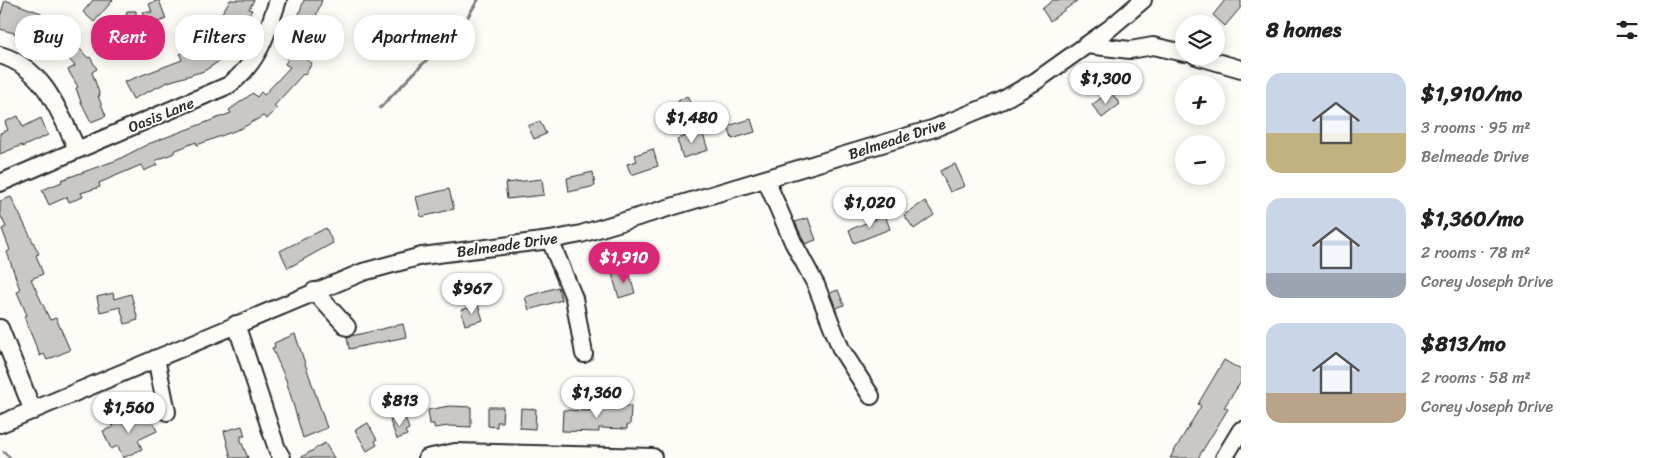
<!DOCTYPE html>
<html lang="en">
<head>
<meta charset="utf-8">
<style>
  body { margin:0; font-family:Sriracha,sans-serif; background:#f6f6f6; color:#222; height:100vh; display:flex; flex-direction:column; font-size:19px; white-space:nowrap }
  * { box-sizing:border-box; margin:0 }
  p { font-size:16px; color:#767676 }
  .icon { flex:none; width:28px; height:28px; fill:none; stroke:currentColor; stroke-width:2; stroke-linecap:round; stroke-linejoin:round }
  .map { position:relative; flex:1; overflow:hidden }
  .side { display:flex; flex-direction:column; background:#fff; width:425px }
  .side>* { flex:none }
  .top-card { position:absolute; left:15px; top:15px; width:475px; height:45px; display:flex; gap:10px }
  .fabs { position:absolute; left:1175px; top:15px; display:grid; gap:10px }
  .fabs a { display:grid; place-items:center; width:50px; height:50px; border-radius:50%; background:#fff; box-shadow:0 2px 12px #0003; font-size:25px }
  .price { position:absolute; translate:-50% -42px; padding:0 11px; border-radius:18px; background:#fff; color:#222; font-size:16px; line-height:32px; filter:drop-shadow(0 1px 2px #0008) }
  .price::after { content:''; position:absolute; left:50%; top:30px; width:15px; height:11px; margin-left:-8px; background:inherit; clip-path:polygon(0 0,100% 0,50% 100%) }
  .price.active { background:#db2777; color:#fff }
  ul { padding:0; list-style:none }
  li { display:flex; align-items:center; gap:15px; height:125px; padding:0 25px }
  li span { display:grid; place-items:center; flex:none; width:140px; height:100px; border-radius:15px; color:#555 }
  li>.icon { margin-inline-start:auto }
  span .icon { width:60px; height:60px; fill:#fffc; stroke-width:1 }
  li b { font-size:21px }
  h2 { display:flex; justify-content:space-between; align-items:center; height:60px; padding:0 25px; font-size:21px }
  .tag { padding:0 18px; border-radius:20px; background:#fff; box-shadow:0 2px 12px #0003; font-size:18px; line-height:45px }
  .tag.active { background:#db2777; color:#fff }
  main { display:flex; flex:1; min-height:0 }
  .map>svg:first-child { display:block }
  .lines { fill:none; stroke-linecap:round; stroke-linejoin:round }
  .stream { stroke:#7e7d7b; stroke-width:3 }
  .building { fill:#c9c8c4; stroke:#2b2b2b }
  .minor-casing { stroke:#2b2b2b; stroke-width:20 }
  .minor { stroke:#fdfcf7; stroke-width:16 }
  .labels { text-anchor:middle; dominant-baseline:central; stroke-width:4; stroke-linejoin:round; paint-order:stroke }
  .street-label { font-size:15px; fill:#2b2b2b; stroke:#fdfcf7 }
</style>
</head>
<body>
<main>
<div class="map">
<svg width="1241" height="458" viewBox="0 0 1241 458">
  <rect width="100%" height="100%" fill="#fdfcf7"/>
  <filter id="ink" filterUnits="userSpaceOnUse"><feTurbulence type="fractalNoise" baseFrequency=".02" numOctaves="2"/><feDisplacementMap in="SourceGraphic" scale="10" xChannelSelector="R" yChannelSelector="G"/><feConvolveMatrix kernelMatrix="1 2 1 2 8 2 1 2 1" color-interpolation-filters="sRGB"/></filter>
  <g filter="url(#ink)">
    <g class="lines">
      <!-- stream -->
      <path class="stream" d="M 380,108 L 450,36 L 467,18 L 478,0
        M 4,452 L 10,458"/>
    </g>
    <!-- building -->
    <path class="building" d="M 5,0 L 41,13 L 37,24 L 64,42 L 69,37 L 88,58 L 90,57 L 97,69 L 92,72 L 100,96 L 98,96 L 106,116 L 91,122 L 81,102 L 76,88 L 78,87 L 68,70 L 75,66 L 55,43 L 49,52 L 23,39 L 24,36 L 0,29 L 0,17 Z
      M 93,0 L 113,0 L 94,22 L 83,12 Z
      M 159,0 L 166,19 L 148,26 L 142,12 L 152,12 L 149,4 Z
      M 230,0 L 254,0 L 249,9 L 252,10 L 233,42 L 211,30 Z
      M 304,0 L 322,0 L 316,16 L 327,20 L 322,33 L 313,30 L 302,57 L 312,63 L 305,75 L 303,74 L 274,106 L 277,109 L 267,119 L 263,116 L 242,128 L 197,145 L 196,142 L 174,151 L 174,153 L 155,161 L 157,165 L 144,171 L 141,165 L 99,183 L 100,187 L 81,193 L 83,197 L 69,202 L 67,197 L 49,205 L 42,190 L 62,182 L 61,180 L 117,160 L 148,144 L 231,113 L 229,110 L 253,93 L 257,97 L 261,92 L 264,95 L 290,67 L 285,64 L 288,59 L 286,58 L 302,18 L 298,17 Z
      M 1053,0 L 1078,0 L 1050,21 L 1042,9 Z
      M 1225,0 L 1241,0 L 1241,7 L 1225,26 L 1213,15 Z
      M 127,11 L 136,11 L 136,30 L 117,30 L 117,17 L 126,17 Z
      M 217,43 L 226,57 L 204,71 L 168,82 L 133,99 L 124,82 L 182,60 L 180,54 L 193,49 L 196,56 Z
      M 1110,91 L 1120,104 L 1102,118 L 1092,105 Z
      M 687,96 L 692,107 L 684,112 L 678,101 Z
      M 18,116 L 23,127 L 41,118 L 48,135 L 22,147 L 22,145 L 0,154 L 0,133 L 8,130 L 5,122 Z
      M 751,119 L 755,132 L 732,139 L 728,126 Z
      M 540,121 L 546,134 L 534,139 L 528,126 Z
      M 702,131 L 708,150 L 683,158 L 677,139 Z
      M 653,149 L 658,166 L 631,175 L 627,164 L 637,161 L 635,155 Z
      M 955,164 L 965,186 L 950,192 L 940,171 Z
      M 593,172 L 595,186 L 569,192 L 567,178 Z
      M 542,179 L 544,195 L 507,199 L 505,183 Z
      M 449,189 L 454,209 L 421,217 L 416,197 Z
      M 11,197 L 39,254 L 36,255 L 43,274 L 31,279 L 50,320 L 56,318 L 70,350 L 47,360 L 44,354 L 40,356 L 27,324 L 24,316 L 27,315 L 17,292 L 20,290 L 7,252 L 10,250 L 2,229 L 6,227 L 0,214 L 0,201 Z
      M 925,201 L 934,215 L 914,229 L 904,215 Z
      M 885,215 L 890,229 L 854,243 L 849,230 Z
      M 808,218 L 816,240 L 805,244 L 795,222 Z
      M 326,228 L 333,243 L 288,268 L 280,251 Z
      M 628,269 L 635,293 L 619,298 L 612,274 Z
      M 558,287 L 562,300 L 529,310 L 525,297 Z
      M 838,290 L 844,305 L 836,308 L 830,293 Z
      M 113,293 L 114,299 L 131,294 L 138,320 L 125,324 L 120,307 L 100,312 L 97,297 Z
      M 478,305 L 483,320 L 465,325 L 461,310 Z
      M 403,324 L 406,337 L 349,349 L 347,337 Z
      M 295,334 L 327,428 L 303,438 L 286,380 L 272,348 L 275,347 L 274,343 Z
      M 1224,360 L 1241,370 L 1241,382 L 1224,407 L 1228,409 L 1198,458 L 1170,458 L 1201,406 L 1198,404 Z
      M 449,406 L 471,407 L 471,427 L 449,426 L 434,428 L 434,424 L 430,424 L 428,410 Z
      M 589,406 L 631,406 L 630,425 L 627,425 L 627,429 L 599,428 L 599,432 L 562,431 L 563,410 L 589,411 Z
      M 488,407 L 503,407 L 502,422 L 497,422 L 497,427 L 488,426 Z
      M 521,408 L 536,409 L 535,429 L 520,428 Z
      M 121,415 L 124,423 L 135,418 L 137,421 L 150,415 L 157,431 L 138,440 L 142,449 L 123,458 L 118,446 L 111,449 L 103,431 L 113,427 L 110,419 Z
      M 404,415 L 409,429 L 405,431 L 407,435 L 397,439 L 390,421 Z
      M 368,423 L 377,440 L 375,441 L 377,445 L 367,451 L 355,430 Z
      M 242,426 L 245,436 L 241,436 L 241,441 L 248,458 L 231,458 L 224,431 Z
      M 325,443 L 334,458 L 300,458 Z"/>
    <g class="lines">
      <defs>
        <path id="minor" d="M 1087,45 L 1130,50 L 1153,46 L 1184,53
          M 0,55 C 44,68 59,111 77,149
          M 1196,56 L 1241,69
          M 766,180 L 793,242 L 816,285 L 841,349 L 871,396
          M 0,183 L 229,85 C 258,63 267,34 278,0
          M 550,240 L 574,298 L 584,354
          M 314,291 L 347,327
          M 236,324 L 277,449 L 282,458
          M 0,328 L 33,411
          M 156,358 L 167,412
          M 0,424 L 363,272 L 422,256 L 550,240 L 581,234 L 935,128 L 1001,101 L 1036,81 L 1109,29 L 1143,0
          M 427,458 L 455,452 L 653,457
          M 1224,458 L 1241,430"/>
      </defs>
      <!-- minor casing -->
      <use href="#minor" class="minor-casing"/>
      <!-- minor -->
      <use href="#minor" class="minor"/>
    </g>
  </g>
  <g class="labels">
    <!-- street labels -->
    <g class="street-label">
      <text transform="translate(161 115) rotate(-22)">Oasis Lane</text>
      <text transform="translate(897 139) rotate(-18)">Belmeade Drive</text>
      <text transform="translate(507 245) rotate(-8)">Belmeade Drive</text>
    </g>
  </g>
</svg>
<div class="fabs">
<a><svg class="icon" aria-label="layers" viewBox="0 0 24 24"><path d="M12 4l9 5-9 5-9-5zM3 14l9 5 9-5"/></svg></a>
<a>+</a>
<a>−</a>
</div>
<b class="price" style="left:1106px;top:105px">$1,300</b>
<b class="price" style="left:692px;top:144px">$1,480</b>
<b class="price" style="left:870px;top:229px">$1,020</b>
<b class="price active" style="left:624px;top:284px">$1,910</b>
<b class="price" style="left:472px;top:315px">$967</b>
<b class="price" style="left:597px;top:419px">$1,360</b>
<b class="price" style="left:400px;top:427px">$813</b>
<b class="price" style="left:129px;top:434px">$1,560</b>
<div class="top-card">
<a class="tag">Buy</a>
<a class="tag active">Rent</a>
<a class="tag">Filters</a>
<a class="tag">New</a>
<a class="tag">Apartment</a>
</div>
</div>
<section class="side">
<h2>8 homes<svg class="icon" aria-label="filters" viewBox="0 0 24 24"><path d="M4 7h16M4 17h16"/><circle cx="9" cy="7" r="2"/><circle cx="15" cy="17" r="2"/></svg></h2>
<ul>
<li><span style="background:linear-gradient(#c9d6e8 60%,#c2b280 0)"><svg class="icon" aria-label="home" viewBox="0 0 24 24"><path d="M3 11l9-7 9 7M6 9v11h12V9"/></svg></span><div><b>$1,910/mo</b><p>3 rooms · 95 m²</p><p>Belmeade Drive</p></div></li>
<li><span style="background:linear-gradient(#c9d6e8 75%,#9aa5b1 0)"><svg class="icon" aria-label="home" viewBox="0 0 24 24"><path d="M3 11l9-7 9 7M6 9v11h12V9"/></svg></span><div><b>$1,360/mo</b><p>2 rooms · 78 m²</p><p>Corey Joseph Drive</p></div></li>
<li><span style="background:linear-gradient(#c9d6e8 70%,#b9a48a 0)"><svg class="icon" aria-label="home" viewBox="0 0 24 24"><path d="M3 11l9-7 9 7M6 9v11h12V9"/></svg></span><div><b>$813/mo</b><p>2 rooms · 58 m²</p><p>Corey Joseph Drive</p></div></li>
</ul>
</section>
</main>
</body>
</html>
